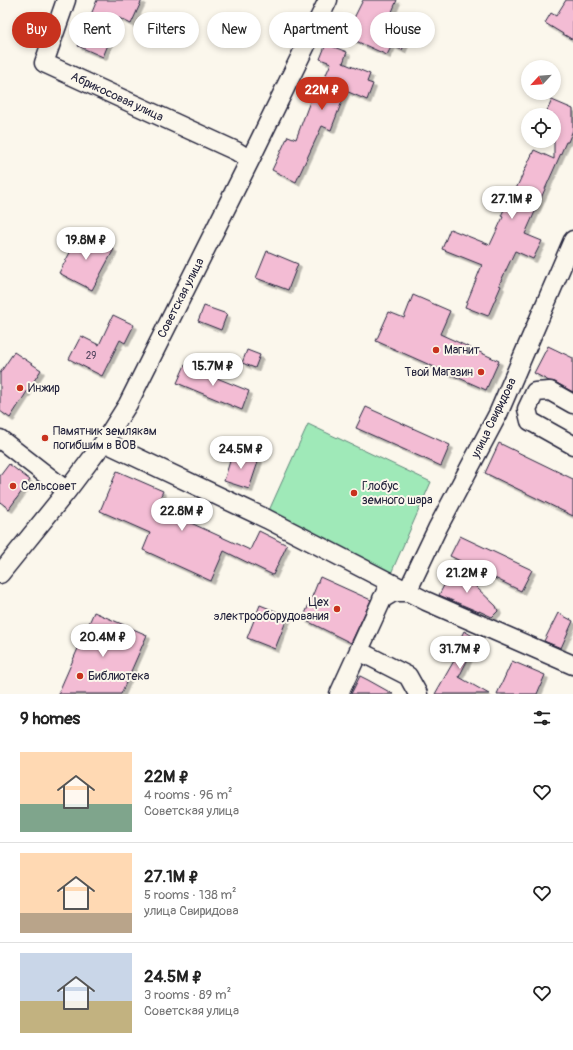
<!DOCTYPE html>
<html lang="en">
<head>
<meta charset="utf-8">
<style>
  body { margin:0; font-family:Pangolin,sans-serif; background:#f2f2f2; color:#222; height:100vh; display:flex; flex-direction:column; font-size:15px; white-space:nowrap }
  * { box-sizing:border-box; margin:0 }
  p { font-size:13px; color:#767676 }
  .icon { flex:none; width:22px; height:22px; fill:none; stroke:currentColor; stroke-width:2; stroke-linecap:round; stroke-linejoin:round }
  .map { position:relative; height:694px; overflow:hidden }
  .sheet { display:flex; flex-direction:column; background:#fff; flex:1 }
  .sheet>* { flex:none }
  .guide { position:absolute; left:12px; top:12px; width:549px; height:36px; display:flex; gap:8px }
  .needle { width:26px; rotate:244deg }
  .fabs { position:absolute; left:521px; top:60px; display:grid; gap:8px }
  .fabs a { display:grid; place-items:center; width:40px; height:40px; border-radius:50%; background:#fff; box-shadow:0 2px 6px #0003; font-size:20px }
  .price { position:absolute; translate:-50% -34px; padding:0 9px; border-radius:14px; background:#fff; color:#222; font-size:13px; line-height:26px; filter:drop-shadow(0 1px 2px #0008) }
  .price::after { content:''; position:absolute; left:50%; top:24px; width:12px; height:9px; margin-left:-6px; background:inherit; clip-path:polygon(0 0,100% 0,50% 100%) }
  .price.active { background:#c8321e; color:#fff }
  ul { padding:0; list-style:none }
  li { display:flex; align-items:center; gap:12px; height:100px; padding:0 20px }
  li+li { border-top:1px solid #e0e0e0 }
  li span { display:grid; place-items:center; flex:none; width:112px; height:80px; border-radius:0px; color:#555 }
  li>.icon { margin-inline-start:auto }
  span .icon { width:48px; height:48px; fill:#fffc; stroke-width:1 }
  li b { font-size:17px }
  h2 { display:flex; justify-content:space-between; align-items:center; height:48px; padding:0 20px; font-size:17px }
  .tag { padding:0 14px; border-radius:18px; background:#fff; box-shadow:0 2px 6px #0003; font-size:14px; line-height:36px }
  .tag.active { background:#c8321e; color:#fff }
  .map>svg:first-child { display:block }
  .green { fill:#9fe9b8; stroke:#60867a }
  .building { fill:#f3bcd4; stroke:#22223b; filter:url(#shadow) }
  .lines { fill:none; stroke-linecap:round; stroke-linejoin:round }
  .minor-casing { stroke:#22223b; stroke-width:21 }
  .minor { stroke:#fbf7ec; stroke-width:18 }
  .poi-dot { fill:#c8321e; stroke:#fbf7ec; stroke-width:1.5 }
  .labels { text-anchor:middle; dominant-baseline:central; stroke-width:4; stroke-linejoin:round; paint-order:stroke }
  .number-label { font-size:10px; fill:#564861 }
  .street-label { font-size:12px; fill:#22223b; stroke:#fbf7ec }
  .poi-label { font-size:12px; fill:#22223b; stroke:#fbf7ec; text-anchor:start }
</style>
</head>
<body>
<div class="map">
<svg width="573" height="694" viewBox="0 0 573 694">
  <defs>
    <filter id="shadow"><feDropShadow dx="3.5" dy="3.5" stdDeviation="0" flood-color="#0004"/></filter>
  </defs>
  <rect width="100%" height="100%" fill="#fbf7ec"/>
  <filter id="ink" filterUnits="userSpaceOnUse"><feTurbulence type="fractalNoise" baseFrequency=".025" numOctaves="2"/><feDisplacementMap in="SourceGraphic" scale="8" xChannelSelector="R" yChannelSelector="G"/><feConvolveMatrix kernelMatrix="1 2 1 2 8 2 1 2 1" color-interpolation-filters="sRGB"/></filter>
  <g filter="url(#ink)">
    <!-- green -->
    <path class="green" d="M 308,424 L 431,482 L 389,578 L 267,515 Z"/>
    <!-- building -->
    <path class="building" d="M 97,0 L 142,0 L 131,24 L 119,18 L 103,57 L 78,46 Z
      M 363,0 L 397,0 L 386,26 L 408,36 L 402,50 L 392,45 L 387,55 L 345,36 Z
      M 566,0 L 573,0 L 573,40 L 545,23 L 551,13 L 556,16 Z
      M 326,44 L 347,52 L 343,63 L 370,74 L 367,82 L 373,84 L 367,100 L 346,91 L 331,130 L 322,126 L 296,182 L 272,170 L 288,136 L 296,139 L 312,96 L 316,98 L 331,63 L 320,59 Z
      M 552,100 L 573,109 L 573,130 L 568,142 L 566,142 L 525,234 L 542,241 L 533,259 L 515,251 L 499,285 L 501,286 L 488,316 L 465,307 L 482,265 L 442,249 L 450,229 L 490,245 L 503,217 L 501,216 L 513,190 L 515,191 L 534,150 L 554,159 L 554,115 L 545,115 Z
      M 81,232 L 114,249 L 92,290 L 59,273 Z
      M 267,251 L 298,264 L 288,290 L 256,278 Z
      M 413,295 L 450,311 L 440,334 L 499,361 L 486,390 L 376,341 L 389,312 L 404,318 Z
      M 204,306 L 227,314 L 221,330 L 198,321 Z
      M 113,315 L 134,325 L 125,343 L 120,340 L 102,376 L 69,359 L 81,336 L 99,345 Z
      M 548,346 L 573,358 L 573,392 L 555,382 L 549,381 L 534,373 Z
      M 247,350 L 260,355 L 255,368 L 242,363 Z
      M 14,352 L 41,370 L 10,418 L 0,411 L 0,373 Z
      M 185,365 L 249,391 L 242,410 L 177,383 Z
      M 366,407 L 450,445 L 441,466 L 356,428 Z
      M 499,443 L 573,479 L 573,516 L 485,473 Z
      M 233,451 L 259,459 L 249,489 L 224,481 Z
      M 9,464 L 30,480 L 9,509 L 0,502 L 0,476 Z
      M 117,471 L 163,491 L 156,507 L 250,550 L 259,531 L 287,545 L 273,575 L 224,551 L 211,581 L 143,550 L 150,533 L 100,511 Z
      M 460,536 L 532,570 L 521,591 L 450,556 Z
      M 454,566 L 496,606 L 498,611 L 492,617 L 479,611 L 479,612 L 439,595 Z
      M 320,577 L 371,600 L 351,643 L 303,619 Z
      M 260,605 L 288,616 L 275,649 L 247,638 Z
      M 94,612 L 147,635 L 121,694 L 58,694 Z
      M 558,613 L 573,621 L 561,648 L 544,641 Z
      M 464,631 L 478,639 L 459,677 L 489,694 L 435,694 L 459,652 L 455,649 Z
      M 512,661 L 545,675 L 537,694 L 497,694 Z
      M 360,676 L 368,680 L 393,694 L 351,694 Z"/>
    <g class="lines">
      <defs>
        <path id="minor" d="M 66,0 L 44,63 L 236,151 L 250,160
          M 573,404 L 550,391 L 535,392 L 527,409 L 530,421 L 573,445
          M 0,439 L 67,491
          M 104,442 L 267,519 L 426,601 L 573,665
          M 0,574 L 67,491 L 104,442 L 128,404 L 250,160 L 328,0
          M 382,599 L 394,592 L 407,592 L 437,529 L 498,414 L 573,240
          M 359,651 L 408,676 L 418,694
          M 339,694 L 387,589"/>
      </defs>
      <!-- minor casing -->
      <use href="#minor" class="minor-casing"/>
      <!-- minor -->
      <use href="#minor" class="minor"/>
    </g>
  </g>
  <!-- markers -->
  <g class="poi-dot">
    <circle cx="436" cy="350" r="4"/>
    <circle cx="481" cy="372" r="4"/>
    <circle cx="20" cy="388" r="4"/>
    <circle cx="45" cy="438" r="4"/>
    <circle cx="13" cy="486" r="4"/>
    <circle cx="354" cy="493" r="4"/>
    <circle cx="337" cy="609" r="4"/>
    <circle cx="80" cy="676" r="4"/>
  </g>
  <g class="labels">
    <!-- number labels -->
    <g class="number-label">
      <text x="91" y="356">29</text>
    </g>
    <!-- street labels -->
    <g class="street-label">
      <text transform="translate(117 97) rotate(25)">Абрикосовая улица</text>
      <text transform="translate(181 298) rotate(-63)">Советская улица</text>
      <text transform="translate(494 418) rotate(-64)">улица Свиридова</text>
    </g>
    <!-- poi labels -->
    <g class="poi-label">
      <text x="444" y="350">Магнит</text>
      <text x="473" y="372" text-anchor="end">Твой Магазин</text>
      <text x="28" y="388">Инжир</text>
      <text x="53" y="431">Памятник землякам<tspan x="53" dy="14">погибшим в ВОВ</tspan></text>
      <text x="21" y="486">Сельсовет</text>
      <text x="362" y="486">Глобус<tspan x="362" dy="14">земного шара</tspan></text>
      <text x="329" y="602" text-anchor="end">Цех<tspan x="329" dy="14">электрооборудования</tspan></text>
      <text x="88" y="676">Библиотека</text>
    </g>
  </g>
</svg>
<div class="fabs">
<a><svg class="needle" viewBox="-14 -14 28 28"><path d="M0-13l5 13h-10z" fill="#e53935"/><path d="M0 13l5-13h-10z" fill="#767676"/></svg></a>
<a><svg class="icon" aria-label="locate" viewBox="0 0 24 24"><circle cx="12" cy="12" r="6"/><path d="M12 2v4M12 18v4M2 12h4M18 12h4"/></svg></a>
</div>
<b class="price active" style="left:322px;top:111px">22M ₽</b>
<b class="price" style="left:512px;top:220px">27.1M ₽</b>
<b class="price" style="left:86px;top:261px">19.8M ₽</b>
<b class="price" style="left:213px;top:387px">15.7M ₽</b>
<b class="price" style="left:241px;top:470px">24.5M ₽</b>
<b class="price" style="left:182px;top:532px">22.8M ₽</b>
<b class="price" style="left:467px;top:594px">21.2M ₽</b>
<b class="price" style="left:103px;top:658px">20.4M ₽</b>
<b class="price" style="left:460px;top:670px">31.7M ₽</b>
<div class="guide">
<a class="tag active">Buy</a>
<a class="tag">Rent</a>
<a class="tag">Filters</a>
<a class="tag">New</a>
<a class="tag">Apartment</a>
<a class="tag">House</a>
</div>
</div>
<section class="sheet">
<h2>9 homes<svg class="icon" aria-label="filters" viewBox="0 0 24 24"><path d="M4 7h16M4 17h16"/><circle cx="9" cy="7" r="2"/><circle cx="15" cy="17" r="2"/></svg></h2>
<ul>
<li><span style="background:linear-gradient(#ffd9b3 65%,#7fa58c 0)"><svg class="icon" aria-label="home" viewBox="0 0 24 24"><path d="M3 11l9-7 9 7M6 9v11h12V9"/></svg></span><div><b>22M ₽</b><p>4 rooms · 96 m²</p><p>Советская улица</p></div><svg class="icon" aria-label="heart" viewBox="0 0 24 24"><path d="M12 20l-8-8c-3-5 5-10 8-4 3-6 11-1 8 4z"/></svg></li>
<li><span style="background:linear-gradient(#ffd9b3 75%,#b9a48a 0)"><svg class="icon" aria-label="home" viewBox="0 0 24 24"><path d="M3 11l9-7 9 7M6 9v11h12V9"/></svg></span><div><b>27.1M ₽</b><p>5 rooms · 138 m²</p><p>улица Свиридова</p></div><svg class="icon" aria-label="heart" viewBox="0 0 24 24"><path d="M12 20l-8-8c-3-5 5-10 8-4 3-6 11-1 8 4z"/></svg></li>
<li><span style="background:linear-gradient(#c9d6e8 60%,#c2b280 0)"><svg class="icon" aria-label="home" viewBox="0 0 24 24"><path d="M3 11l9-7 9 7M6 9v11h12V9"/></svg></span><div><b>24.5M ₽</b><p>3 rooms · 89 m²</p><p>Советская улица</p></div><svg class="icon" aria-label="heart" viewBox="0 0 24 24"><path d="M12 20l-8-8c-3-5 5-10 8-4 3-6 11-1 8 4z"/></svg></li>
</ul>
</section>
</body>
</html>
